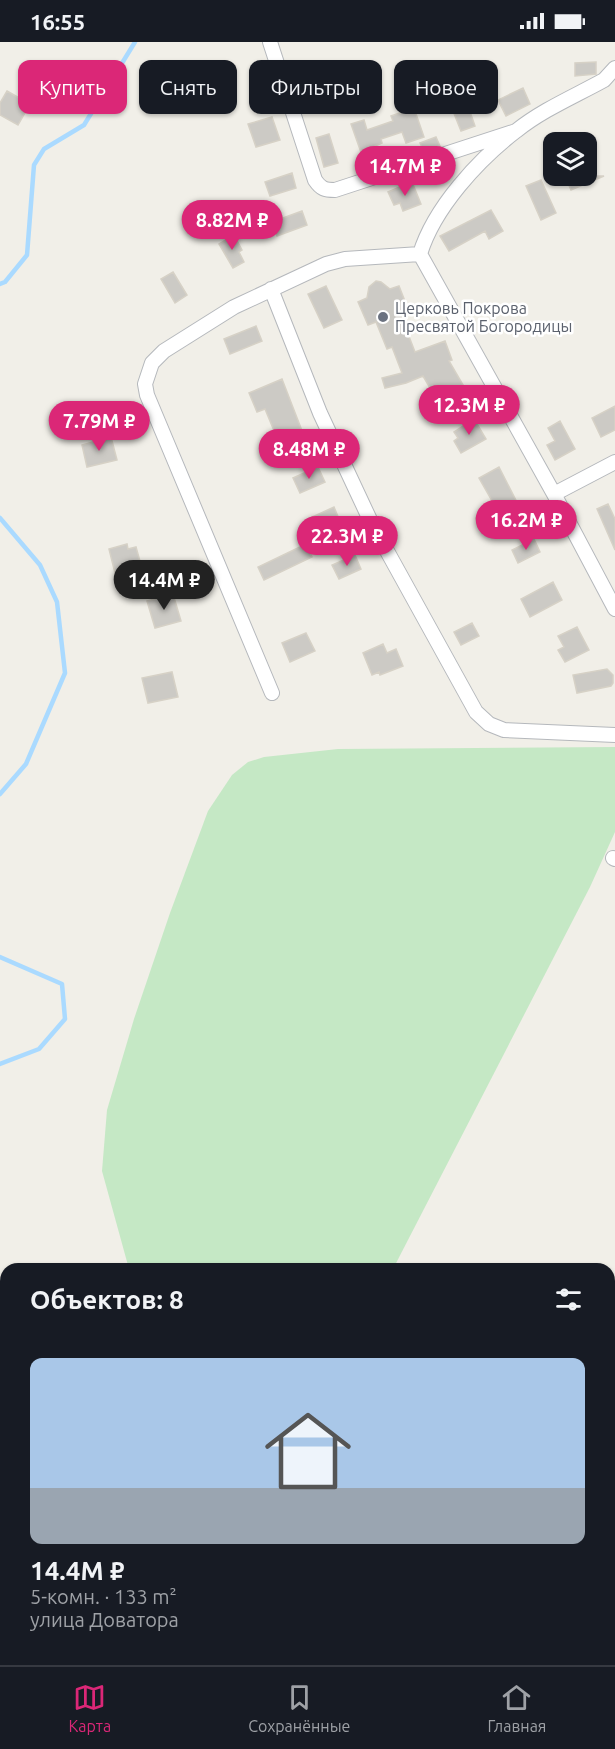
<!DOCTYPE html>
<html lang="ru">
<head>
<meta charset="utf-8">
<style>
  body { margin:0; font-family:Ubuntu,sans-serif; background:#20242c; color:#f1f3f6; height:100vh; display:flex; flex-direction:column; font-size:22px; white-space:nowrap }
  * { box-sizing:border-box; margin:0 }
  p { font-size:20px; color:#9ea1a6 }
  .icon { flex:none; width:33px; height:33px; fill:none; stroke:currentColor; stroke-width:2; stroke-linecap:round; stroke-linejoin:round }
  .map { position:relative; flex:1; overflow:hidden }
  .sheet { position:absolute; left:0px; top:1221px; width:615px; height:402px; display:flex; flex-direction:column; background:#171b24; border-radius:18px 18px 0 0; box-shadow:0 2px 4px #0004 }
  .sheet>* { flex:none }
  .hud { position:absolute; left:18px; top:18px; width:579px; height:54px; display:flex; gap:12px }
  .controls { position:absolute; left:543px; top:90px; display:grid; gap:12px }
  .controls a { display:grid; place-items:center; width:54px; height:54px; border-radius:12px; background:#171b24; box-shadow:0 2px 4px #0004; font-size:30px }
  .price { position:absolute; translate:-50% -51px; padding:0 14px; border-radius:21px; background:#db2777; color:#fff; font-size:20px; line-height:39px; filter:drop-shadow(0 2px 3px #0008) }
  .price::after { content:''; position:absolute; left:50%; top:36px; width:18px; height:14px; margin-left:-9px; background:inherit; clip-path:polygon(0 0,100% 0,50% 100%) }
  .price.selected { background:#222; color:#fff }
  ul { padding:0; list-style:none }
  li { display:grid; align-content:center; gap:12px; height:318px; padding:0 30px }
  li span { display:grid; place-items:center; height:186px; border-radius:12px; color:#555 }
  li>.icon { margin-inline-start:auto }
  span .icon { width:108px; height:108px; fill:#fffc; stroke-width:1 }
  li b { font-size:26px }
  h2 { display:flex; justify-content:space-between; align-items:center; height:72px; padding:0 30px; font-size:26px }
  .tag { padding:0 21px; border-radius:12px; background:#171b24; box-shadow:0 2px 4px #0004; font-size:21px; line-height:54px }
  .tag.selected { background:#db2777; color:#fff }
  .status { display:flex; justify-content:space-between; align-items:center; height:42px; padding:0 30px; background:#171b24; direction:ltr }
  .status svg { height:16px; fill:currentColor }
  .tab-bar { display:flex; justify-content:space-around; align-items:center; height:84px; border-top:2px solid #363941; background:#171b24; font-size:16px; color:#9ea1a6 }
  .tab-bar a { display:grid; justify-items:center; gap:3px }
  .tab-bar .selected { color:#db2777 }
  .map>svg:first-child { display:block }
  .green { fill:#c5e8c5 }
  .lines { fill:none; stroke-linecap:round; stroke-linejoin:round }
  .stream { stroke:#aadaff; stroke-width:4.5 }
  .building { fill:#cccac5; stroke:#d6d1c6; stroke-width:1.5 }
  .street-casing { stroke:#b5b8bc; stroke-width:16 }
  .street { stroke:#fff; stroke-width:14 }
  .worship-dot { fill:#6b7280; stroke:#fff; stroke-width:2 }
  .labels { text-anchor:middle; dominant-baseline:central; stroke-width:5; stroke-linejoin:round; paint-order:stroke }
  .worship-label { font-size:16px; fill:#5b616d; stroke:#fff; text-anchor:start }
</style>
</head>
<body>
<div class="status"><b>16:55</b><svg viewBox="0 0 49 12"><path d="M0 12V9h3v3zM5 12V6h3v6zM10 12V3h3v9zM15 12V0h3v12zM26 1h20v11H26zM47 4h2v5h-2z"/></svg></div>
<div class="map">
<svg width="615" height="1623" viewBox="0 0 615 1623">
  <rect width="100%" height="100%" fill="#f1efe8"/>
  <!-- green -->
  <path class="green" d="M 615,705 L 615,790 L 590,845 L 393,1227 L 129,1227 L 102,1129 L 107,1068 L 134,977 L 170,871 L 208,769 L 232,733 L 248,720 L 264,715 L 338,707 Z"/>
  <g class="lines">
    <!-- stream -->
    <path class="stream" d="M 0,242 L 5,240 L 27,213 L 34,123 L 44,107 L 84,83 L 135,0
      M 0,476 L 40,523 L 57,560 L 65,631 L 26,722 L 0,752
      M 0,915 L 62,942 L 65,977 L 39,1007 L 0,1022"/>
  </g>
  <!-- building -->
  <path class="building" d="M 596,20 L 596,32 L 575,34 L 575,21 Z
    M 523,46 L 530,62 L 506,74 L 498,58 Z
    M 7,49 L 30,62 L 18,83 L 0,73 L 0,61 Z
    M 466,58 L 475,84 L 461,89 L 451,64 Z
    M 414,66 L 424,95 L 406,101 L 402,90 L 381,97 L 382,101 L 375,104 L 377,111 L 363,116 L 351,82 L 364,78 L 367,88 L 393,79 L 391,74 Z
    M 272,75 L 280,98 L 256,105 L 248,82 Z
    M 329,92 L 338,121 L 324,125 L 316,96 Z
    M 436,95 L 440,104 L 424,110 L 420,101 Z
    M 292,131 L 296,146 L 270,154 L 265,140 Z
    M 565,134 L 604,134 L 571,148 Z
    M 541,138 L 556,171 L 541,178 L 526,144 Z
    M 412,140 L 421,162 L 403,169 L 400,161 L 394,163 L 388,150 Z
    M 491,168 L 503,189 L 489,197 L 485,189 L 449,209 L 440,194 Z
    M 302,169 L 307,183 L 277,194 L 272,180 Z
    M 234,193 L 242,208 L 239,210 L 244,220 L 233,226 L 219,202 Z
    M 173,230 L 187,253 L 175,261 L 161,237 Z
    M 376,239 L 381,240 L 390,247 L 399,244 L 408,267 L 400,271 L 415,310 L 445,299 L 452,318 L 449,319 L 466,348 L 440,363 L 423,334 L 406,341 L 385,346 L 382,336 L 402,331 L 392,305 L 387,307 L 376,280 L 368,283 L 358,260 L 367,256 L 369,245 Z
    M 326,244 L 342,278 L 324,286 L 308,252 Z
    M 256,284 L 262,299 L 230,312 L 224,297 Z
    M 282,337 L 306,399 L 282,408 L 265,367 L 257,370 L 249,351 Z
    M 615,364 L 615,388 L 601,395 L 592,376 Z
    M 474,377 L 486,397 L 461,411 L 454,399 L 458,396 L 454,390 Z
    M 560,379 L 575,407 L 555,418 L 547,403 L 555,399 L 548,386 Z
    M 111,395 L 117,418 L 87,425 L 82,403 Z
    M 318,425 L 325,440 L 300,451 L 293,436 Z
    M 499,425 L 525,476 L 505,486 L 502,480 L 483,490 L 476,476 L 496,466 L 479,436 Z
    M 608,462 L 615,477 L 615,508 L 597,467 Z
    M 334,465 L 342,484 L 314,497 L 306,478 Z
    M 534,497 L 540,510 L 518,521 L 512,508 Z
    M 127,502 L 128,507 L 136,505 L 141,523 L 132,525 L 135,534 L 117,539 L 109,507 Z
    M 306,502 L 312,515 L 264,538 L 258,525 Z
    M 355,513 L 361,527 L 339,537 L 332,523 Z
    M 553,540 L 562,558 L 530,575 L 521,557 Z
    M 173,552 L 181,579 L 155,586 L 147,559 Z
    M 472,581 L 479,594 L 461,603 L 454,590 Z
    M 577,585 L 589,608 L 565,620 L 558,608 L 564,605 L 558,594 Z
    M 306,591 L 315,609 L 290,620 L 282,601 Z
    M 383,602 L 387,611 L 396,607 L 403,624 L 380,633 L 379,630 L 372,633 L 363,611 Z
    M 607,627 L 613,633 L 613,641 L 611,644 L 577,651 L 573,633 Z
    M 172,630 L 178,655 L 148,661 L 142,636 Z"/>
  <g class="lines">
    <defs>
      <path id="street" d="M 270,0 L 315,138 C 321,147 325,148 335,148 L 516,89
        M 420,212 L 554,452 L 615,567
        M 420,212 C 434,166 478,118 516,89 C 542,68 575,54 604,38 L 615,26
        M 271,247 L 320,371 L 371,480 L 476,670 L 489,682 L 504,688 L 615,693
        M 554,452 L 615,420
        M 272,651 L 147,353 L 145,342 L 152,321 L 164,309 L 234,265 L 326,222 L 345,217 L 420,212
        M 613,816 L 615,817"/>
    </defs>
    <!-- street casing -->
    <use href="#street" class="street-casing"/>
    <!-- street -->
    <use href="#street" class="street"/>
  </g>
  <!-- markers -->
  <circle class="worship-dot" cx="383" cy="275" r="6"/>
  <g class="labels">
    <!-- worship labels -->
    <g class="worship-label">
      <text x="395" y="266">Церковь Покрова<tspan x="395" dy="18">Пресвятой Богородицы</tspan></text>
    </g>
  </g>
</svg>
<div class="controls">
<a><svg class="icon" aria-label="layers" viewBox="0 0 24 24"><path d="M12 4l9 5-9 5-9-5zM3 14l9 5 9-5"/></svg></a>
</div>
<b class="price" style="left:405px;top:155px">14.7M ₽</b>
<b class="price" style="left:232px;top:209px">8.82M ₽</b>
<b class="price" style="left:469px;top:394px">12.3M ₽</b>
<b class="price" style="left:99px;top:410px">7.79M ₽</b>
<b class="price" style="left:309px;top:438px">8.48M ₽</b>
<b class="price" style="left:526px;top:509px">16.2M ₽</b>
<b class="price" style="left:347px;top:525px">22.3M ₽</b>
<b class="price selected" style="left:164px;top:569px">14.4M ₽</b>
<div class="hud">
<a class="tag selected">Купить</a>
<a class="tag">Снять</a>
<a class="tag">Фильтры</a>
<a class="tag">Новое</a>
</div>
<section class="sheet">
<h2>Объектов: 8<svg class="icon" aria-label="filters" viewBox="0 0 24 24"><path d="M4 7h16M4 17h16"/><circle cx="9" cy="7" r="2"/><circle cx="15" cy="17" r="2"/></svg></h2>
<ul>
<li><span style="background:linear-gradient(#a9c7e8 70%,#9aa5b1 0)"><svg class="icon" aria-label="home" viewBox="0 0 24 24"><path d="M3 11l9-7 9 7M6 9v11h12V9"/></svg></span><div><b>14.4M ₽</b><p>5-комн. · 133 m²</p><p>улица Доватора</p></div></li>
</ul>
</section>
</div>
<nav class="tab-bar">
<a class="selected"><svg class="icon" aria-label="map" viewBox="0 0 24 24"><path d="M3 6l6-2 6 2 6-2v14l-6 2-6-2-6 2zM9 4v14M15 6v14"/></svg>Карта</a>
<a><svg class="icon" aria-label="saved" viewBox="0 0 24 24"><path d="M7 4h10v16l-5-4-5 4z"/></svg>Сохранённые</a>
<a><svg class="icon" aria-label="home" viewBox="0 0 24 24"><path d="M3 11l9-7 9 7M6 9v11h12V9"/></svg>Главная</a>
</nav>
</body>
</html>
